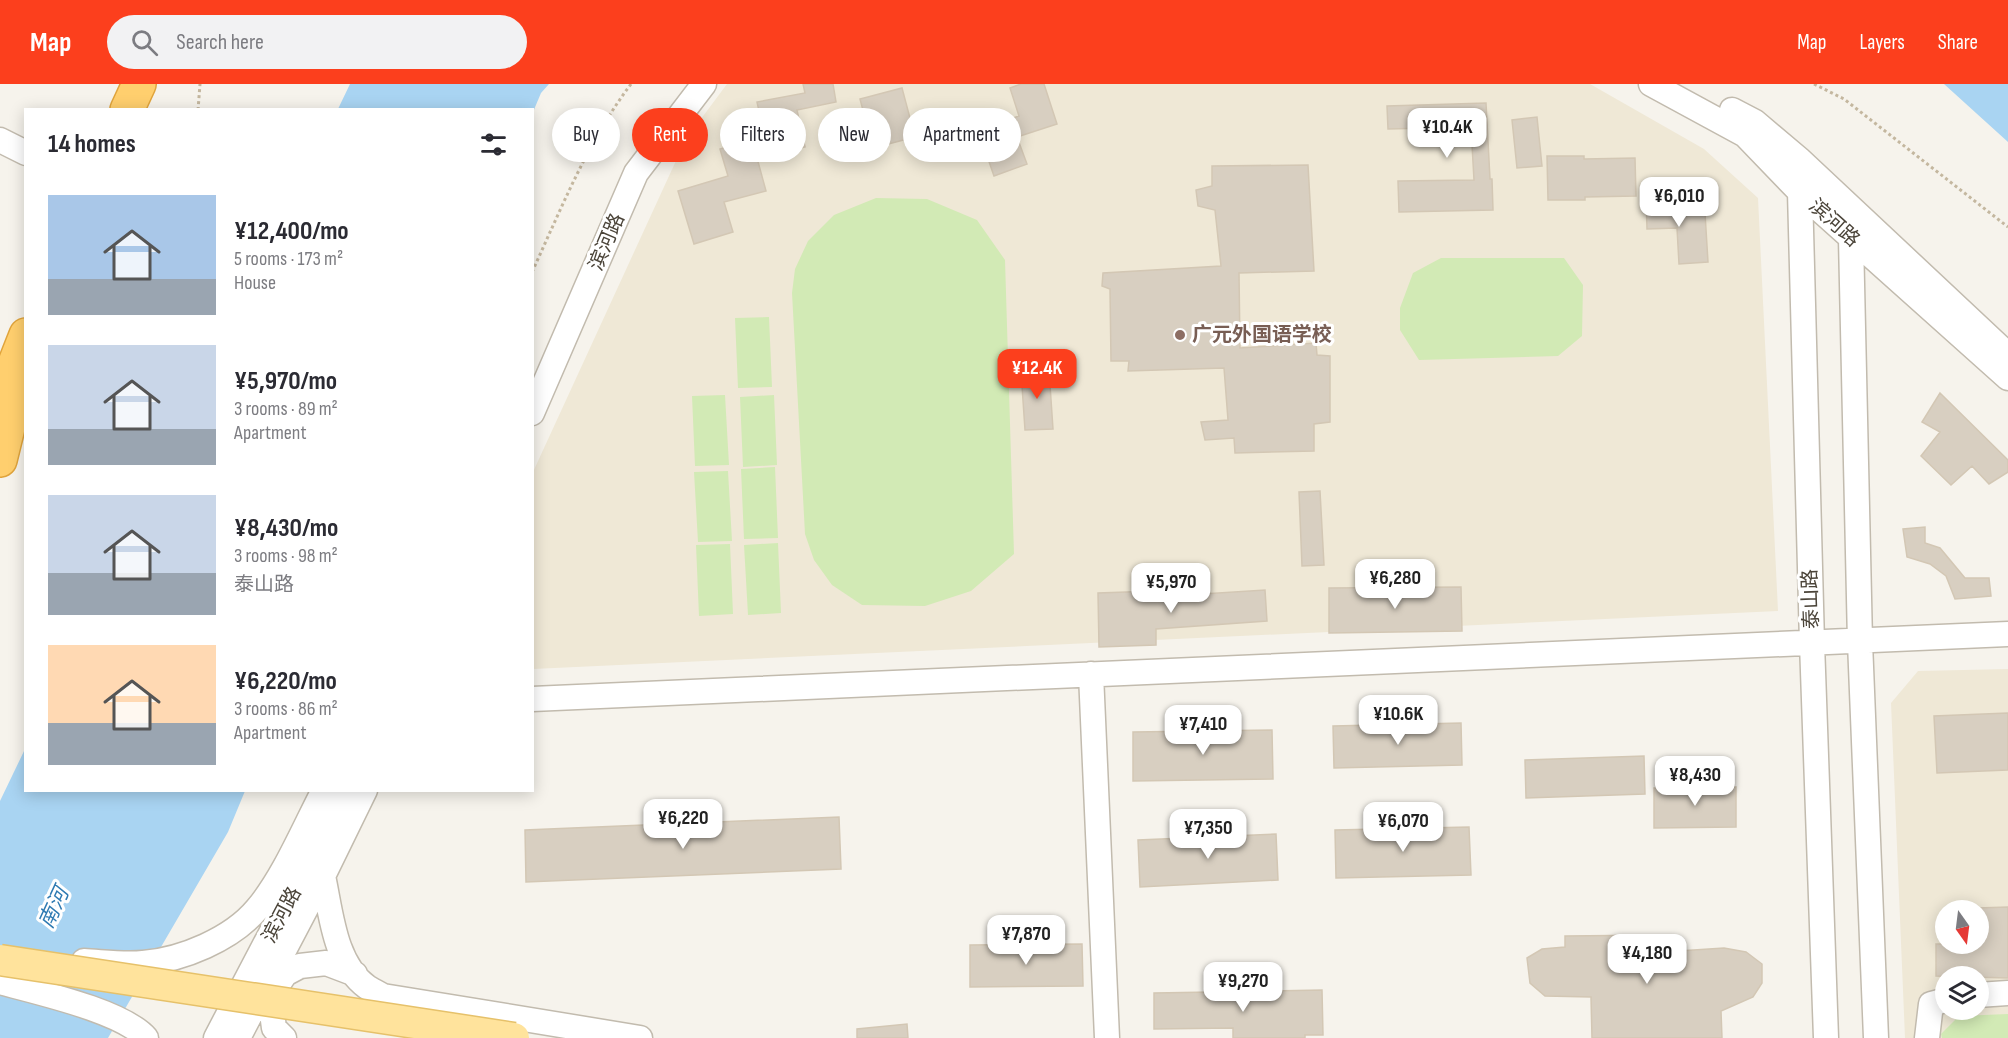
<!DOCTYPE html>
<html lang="en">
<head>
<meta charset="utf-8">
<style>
  body { margin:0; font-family:"Sofia Sans Condensed","Noto Sans SC",sans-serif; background:#f2f2f3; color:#2b2b33; height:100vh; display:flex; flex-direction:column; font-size:22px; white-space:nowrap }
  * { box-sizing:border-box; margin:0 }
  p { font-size:20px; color:#7c7c81 }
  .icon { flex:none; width:33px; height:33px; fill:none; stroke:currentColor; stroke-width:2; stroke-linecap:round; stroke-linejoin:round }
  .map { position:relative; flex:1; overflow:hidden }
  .side { position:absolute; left:24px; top:24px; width:510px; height:684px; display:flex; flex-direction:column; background:#fff; border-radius:0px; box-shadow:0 3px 15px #0003 }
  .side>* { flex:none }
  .hud { position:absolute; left:552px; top:24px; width:570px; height:54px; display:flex; gap:12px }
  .needle { width:39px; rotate:166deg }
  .tools { position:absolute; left:1935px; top:816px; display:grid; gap:12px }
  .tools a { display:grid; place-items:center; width:54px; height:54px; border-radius:50%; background:#fff; box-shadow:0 3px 15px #0003; font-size:30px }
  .price { position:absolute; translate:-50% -51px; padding:0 14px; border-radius:12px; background:#fff; color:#222; font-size:20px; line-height:39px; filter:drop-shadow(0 2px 3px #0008) }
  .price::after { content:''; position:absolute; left:50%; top:36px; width:18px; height:14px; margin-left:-9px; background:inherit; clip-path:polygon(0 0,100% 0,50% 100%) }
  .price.active { background:#fc3f1d; color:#fff }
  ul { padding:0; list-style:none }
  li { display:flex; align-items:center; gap:18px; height:150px; padding:0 24px }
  li span { display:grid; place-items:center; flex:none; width:168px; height:120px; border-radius:0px; color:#555 }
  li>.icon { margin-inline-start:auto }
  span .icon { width:72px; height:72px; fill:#fffc; stroke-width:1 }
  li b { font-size:26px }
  h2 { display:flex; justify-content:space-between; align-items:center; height:72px; padding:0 24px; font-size:26px }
  .tag { padding:0 21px; border-radius:27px; background:#fff; box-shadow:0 3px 15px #0003; font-size:21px; line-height:54px }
  .tag.active { background:#fc3f1d; color:#fff }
  header { display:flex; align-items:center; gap:36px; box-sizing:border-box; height:84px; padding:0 30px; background:#fc3f1d; color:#fff }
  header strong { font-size:28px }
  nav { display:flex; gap:33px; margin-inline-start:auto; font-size:21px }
  .search { width:420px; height:54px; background:#f2f2f3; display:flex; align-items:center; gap:15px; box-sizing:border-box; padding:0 21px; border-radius:33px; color:#7c7c81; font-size:22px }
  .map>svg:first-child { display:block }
  .education { fill:#efe8d6; fill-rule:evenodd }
  .green { fill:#d2eab5 }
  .water { fill:#a9d4f2 }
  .building { fill:#d8cfc1; stroke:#d3c7b4; stroke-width:1.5 }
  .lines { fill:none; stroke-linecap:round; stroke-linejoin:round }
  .minor-casing { stroke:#c2bbae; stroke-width:27 }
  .highway-casing { stroke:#e0a43c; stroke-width:36 }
  .path { stroke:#c4b79f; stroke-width:3; stroke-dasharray:3 3; stroke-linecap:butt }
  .minor { stroke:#fff; stroke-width:24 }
  .highway { stroke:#ffcf6e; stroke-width:33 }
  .major-bridge-casing { stroke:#e6c16a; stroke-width:33; stroke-linecap:butt }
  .major-bridge { stroke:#ffe39c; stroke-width:30 }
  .education-dot { fill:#8d6e63; stroke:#fff; stroke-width:2 }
  .labels { text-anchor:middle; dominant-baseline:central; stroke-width:6; stroke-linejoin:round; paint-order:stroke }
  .street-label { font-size:20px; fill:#4b4439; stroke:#fff }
  .education-label { font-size:20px; font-weight:bold; fill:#785e54; stroke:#fff; text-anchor:start }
  .water-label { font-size:21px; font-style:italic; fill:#2e7ab2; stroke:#fff }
</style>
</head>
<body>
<header>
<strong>Map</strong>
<div class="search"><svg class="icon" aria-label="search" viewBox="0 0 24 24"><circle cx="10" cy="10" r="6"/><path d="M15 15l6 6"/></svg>Search here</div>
<nav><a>Map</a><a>Layers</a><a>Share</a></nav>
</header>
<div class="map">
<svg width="2008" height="954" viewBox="0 0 2008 954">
  <rect width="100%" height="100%" fill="#f6f3ec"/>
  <!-- education -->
  <path class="education" d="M 727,0 L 1590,0 L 1704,65 L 1758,114 L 1778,527 L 533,585 L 533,388 L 686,55 Z
    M 2008,585 L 2008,954 L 1905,954 L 1891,619 L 1918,587 ZM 1946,826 L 1978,826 L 1978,860 L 1946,860 ZM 1946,892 L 1978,892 L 1978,926 L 1946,926 Z"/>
  <!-- green -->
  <path class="green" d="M 876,114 L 927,115 L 977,136 L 1005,176 L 1014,470 L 971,507 L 925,522 L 862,521 L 832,501 L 814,476 L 805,450 L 792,209 L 795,185 L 808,157 L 834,131 Z
    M 1441,174 L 1564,174 L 1583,201 L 1582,252 L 1558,272 L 1419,276 L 1400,246 L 1400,224 L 1413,189 Z
    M 769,233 L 772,303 L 738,304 L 735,234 Z
    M 725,311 L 729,381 L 695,382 L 692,312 Z
    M 774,311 L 777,381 L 743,383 L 740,313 Z
    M 775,383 L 778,454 L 744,455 L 741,385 Z
    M 728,387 L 732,457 L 698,458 L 694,388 Z
    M 778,459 L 781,529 L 748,531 L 744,461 Z
    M 730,460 L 733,530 L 699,532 L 696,461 Z
    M 2008,930 L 2008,954 L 1942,954 L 1941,950 L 1959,932 Z"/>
  <!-- water -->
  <path class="water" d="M 350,0 L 549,0 L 541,9 L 533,28 L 532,26 L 338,25 Z
    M 1944,0 L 2008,0 L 2008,58 Z
    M 25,665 L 26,706 L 245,707 L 228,748 L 108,954 L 0,954 L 0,717 Z"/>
  <!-- building -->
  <path class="building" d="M 803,0 L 833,0 L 836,18 L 797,26 L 805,63 L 757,74 L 766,107 L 724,118 L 733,148 L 694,160 L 678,107 L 728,92 L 720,65 L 765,53 L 757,18 L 805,9 Z
    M 1021,0 L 1044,0 L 1057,40 L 1017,53 L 1027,80 L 994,92 L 978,46 L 1019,32 L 1010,4 Z
    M 902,4 L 915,53 L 873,64 L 860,15 Z
    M 1486,19 L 1490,95 L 1492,95 L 1493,126 L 1399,128 L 1398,97 L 1474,96 L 1471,43 L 1388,45 L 1387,22 Z
    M 1537,33 L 1542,82 L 1517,84 L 1512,36 Z
    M 1547,72 L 1584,72 L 1584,75 L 1635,74 L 1636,112 L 1585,113 L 1585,116 L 1548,116 Z
    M 1308,81 L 1314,187 L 1239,189 L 1240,264 L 1316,259 L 1317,271 L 1330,272 L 1330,338 L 1314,340 L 1314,367 L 1235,369 L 1234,354 L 1205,356 L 1201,338 L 1228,336 L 1224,284 L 1128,287 L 1129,277 L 1111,277 L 1110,205 L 1102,202 L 1103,189 L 1221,182 L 1215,126 L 1198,122 L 1196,106 L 1212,102 L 1212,82 Z
    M 1671,109 L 1671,131 L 1705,129 L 1708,178 L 1679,180 L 1677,144 L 1647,145 L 1646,110 Z
    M 1049,286 L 1053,345 L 1025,346 L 1021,287 Z
    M 1940,309 L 2008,376 L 2008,388 L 1989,400 L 1972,382 L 1951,401 L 1921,372 L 1940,348 L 1922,338 Z
    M 1320,407 L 1324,481 L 1302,482 L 1299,408 Z
    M 1925,443 L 1925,459 L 1940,464 L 1965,494 L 1989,494 L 1991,512 L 1955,515 L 1946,492 L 1930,480 L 1907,473 L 1903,445 Z
    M 1461,503 L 1462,547 L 1329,549 L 1329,504 Z
    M 1265,506 L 1267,537 L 1156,545 L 1156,561 L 1099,563 L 1098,509 L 1155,507 L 1155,513 Z
    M 2008,629 L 2008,686 L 1937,689 L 1934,632 Z
    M 1461,639 L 1462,681 L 1334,684 L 1333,642 Z
    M 1272,646 L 1273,695 L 1133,697 L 1133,648 Z
    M 1644,672 L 1645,710 L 1526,714 L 1525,676 Z
    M 1736,703 L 1736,743 L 1654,744 L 1654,704 Z
    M 839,733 L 841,785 L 526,798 L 525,746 Z
    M 1469,743 L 1471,791 L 1336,794 L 1335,746 Z
    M 1276,750 L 1278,796 L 1140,803 L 1138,756 Z
    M 2008,823 L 2008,894 L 1936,892 L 1936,860 L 1978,860 L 1978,824 Z
    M 1661,851 L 1663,868 L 1724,864 L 1746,868 L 1762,880 L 1762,899 L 1753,913 L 1721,927 L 1722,954 L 1592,954 L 1591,913 L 1545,912 L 1530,899 L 1527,874 L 1542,865 L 1565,863 L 1565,852 Z
    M 1082,860 L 1083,902 L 970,903 L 970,861 Z
    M 1322,906 L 1323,951 L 1305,951 L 1305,954 L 1233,954 L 1233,944 L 1154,945 L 1154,909 Z
    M 907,940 L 908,954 L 857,954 L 857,945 Z"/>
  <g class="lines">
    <defs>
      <path id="minor" d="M 1651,0 L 1745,51 L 1800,108 L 2008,294
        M 1732,26 L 1755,38 L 1800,76 L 2008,271
        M 0,56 L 26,69
        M 1800,76 L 1800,108 L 1812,559 L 1826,954
        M 1849,123 L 1851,155 L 1860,558 L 1876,954
        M 532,329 L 636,89 L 704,0
        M 1091,590 L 1107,954
        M 532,615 L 2008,550
        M 323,792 C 331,828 334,879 367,903 C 372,906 378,909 383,912 L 640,954
        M 84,877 C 103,878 124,881 143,879 C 182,876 232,855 257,825 C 284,793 304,744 324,706
        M 0,898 C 36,908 123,927 146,954
        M 1978,911 L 2008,909
        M 216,954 L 346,706
        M 238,954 L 323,792 L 365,706
        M 284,954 L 274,944 L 271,921 L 277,902 L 285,890 L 300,882 L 326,879 L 355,890
        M 1927,954 L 1931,920 L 1946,916"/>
      <path id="highway" d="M 127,26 L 139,0
        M 0,317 L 26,251
        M 0,376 L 18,303"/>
    </defs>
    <!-- minor casing -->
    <use href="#minor" class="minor-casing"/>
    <!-- highway casing -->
    <use href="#highway" class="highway-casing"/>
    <!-- path -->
    <path class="path" d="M 1814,0 L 1844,15 L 2008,143
      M 198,26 L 200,0
      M 532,188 C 562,123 588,57 631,0"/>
    <!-- minor -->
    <use href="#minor" class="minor"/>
    <!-- highway -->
    <use href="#highway" class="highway"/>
    <defs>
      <path id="major-bridge" d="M 0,876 L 514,954"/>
    </defs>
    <!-- major-bridge casing -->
    <use href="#major-bridge" class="major-bridge-casing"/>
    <!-- major-bridge -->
    <use href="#major-bridge" class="major-bridge"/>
  </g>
  <!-- markers -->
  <circle class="education-dot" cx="1180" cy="251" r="6"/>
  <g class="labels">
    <!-- street labels -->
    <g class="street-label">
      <text transform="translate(1834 139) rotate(42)">滨河路</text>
      <text transform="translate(607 158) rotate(-67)">滨河路</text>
      <text transform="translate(1811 515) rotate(-92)">泰山路</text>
      <text transform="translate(282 831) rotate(-62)">滨河路</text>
    </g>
    <!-- education labels -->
    <g class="education-label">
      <text x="1192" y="251">广元外国语学校</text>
    </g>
    <!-- water labels -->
    <g class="water-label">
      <text transform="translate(54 824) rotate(-65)">南河</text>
    </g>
  </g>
</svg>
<div class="tools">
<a><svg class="needle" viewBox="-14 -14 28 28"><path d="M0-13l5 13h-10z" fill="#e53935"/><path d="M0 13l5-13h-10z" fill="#7c7c81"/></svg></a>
<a><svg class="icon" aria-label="layers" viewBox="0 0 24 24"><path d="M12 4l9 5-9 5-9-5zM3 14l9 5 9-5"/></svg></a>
</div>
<b class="price" style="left:1447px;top:75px">¥10.4K</b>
<b class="price" style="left:1679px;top:144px">¥6,010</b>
<b class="price active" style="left:1037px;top:316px">¥12.4K</b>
<b class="price" style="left:1395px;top:526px">¥6,280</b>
<b class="price" style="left:1171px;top:530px">¥5,970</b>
<b class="price" style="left:1398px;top:662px">¥10.6K</b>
<b class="price" style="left:1203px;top:672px">¥7,410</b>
<b class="price" style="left:1695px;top:723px">¥8,430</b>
<b class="price" style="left:683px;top:766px">¥6,220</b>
<b class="price" style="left:1403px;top:769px">¥6,070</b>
<b class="price" style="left:1208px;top:776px">¥7,350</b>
<b class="price" style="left:1026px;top:882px">¥7,870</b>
<b class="price" style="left:1647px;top:901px">¥4,180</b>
<b class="price" style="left:1243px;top:929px">¥9,270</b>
<div class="hud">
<a class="tag">Buy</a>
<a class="tag active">Rent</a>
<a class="tag">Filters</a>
<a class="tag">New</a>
<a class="tag">Apartment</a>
</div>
<section class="side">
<h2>14 homes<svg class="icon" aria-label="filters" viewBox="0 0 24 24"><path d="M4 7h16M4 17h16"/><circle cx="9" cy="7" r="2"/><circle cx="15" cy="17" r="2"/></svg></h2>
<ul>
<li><span style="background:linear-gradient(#a9c7e8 70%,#9aa5b1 0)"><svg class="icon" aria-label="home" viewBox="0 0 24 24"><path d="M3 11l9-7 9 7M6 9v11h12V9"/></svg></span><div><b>¥12,400/mo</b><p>5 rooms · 173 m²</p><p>House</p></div></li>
<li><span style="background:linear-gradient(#c9d6e8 70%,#9aa5b1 0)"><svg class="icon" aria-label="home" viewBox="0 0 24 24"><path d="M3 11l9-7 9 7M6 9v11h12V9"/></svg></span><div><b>¥5,970/mo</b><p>3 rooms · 89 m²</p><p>Apartment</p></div></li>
<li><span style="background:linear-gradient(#c9d6e8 65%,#9aa5b1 0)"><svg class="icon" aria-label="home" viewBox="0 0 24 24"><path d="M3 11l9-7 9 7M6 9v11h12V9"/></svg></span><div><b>¥8,430/mo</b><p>3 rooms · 98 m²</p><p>泰山路</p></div></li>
<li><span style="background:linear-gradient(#ffd9b3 65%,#9aa5b1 0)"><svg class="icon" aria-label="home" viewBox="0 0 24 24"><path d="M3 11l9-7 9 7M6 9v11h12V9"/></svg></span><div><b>¥6,220/mo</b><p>3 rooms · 86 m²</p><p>Apartment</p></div></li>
</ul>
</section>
</div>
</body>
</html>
